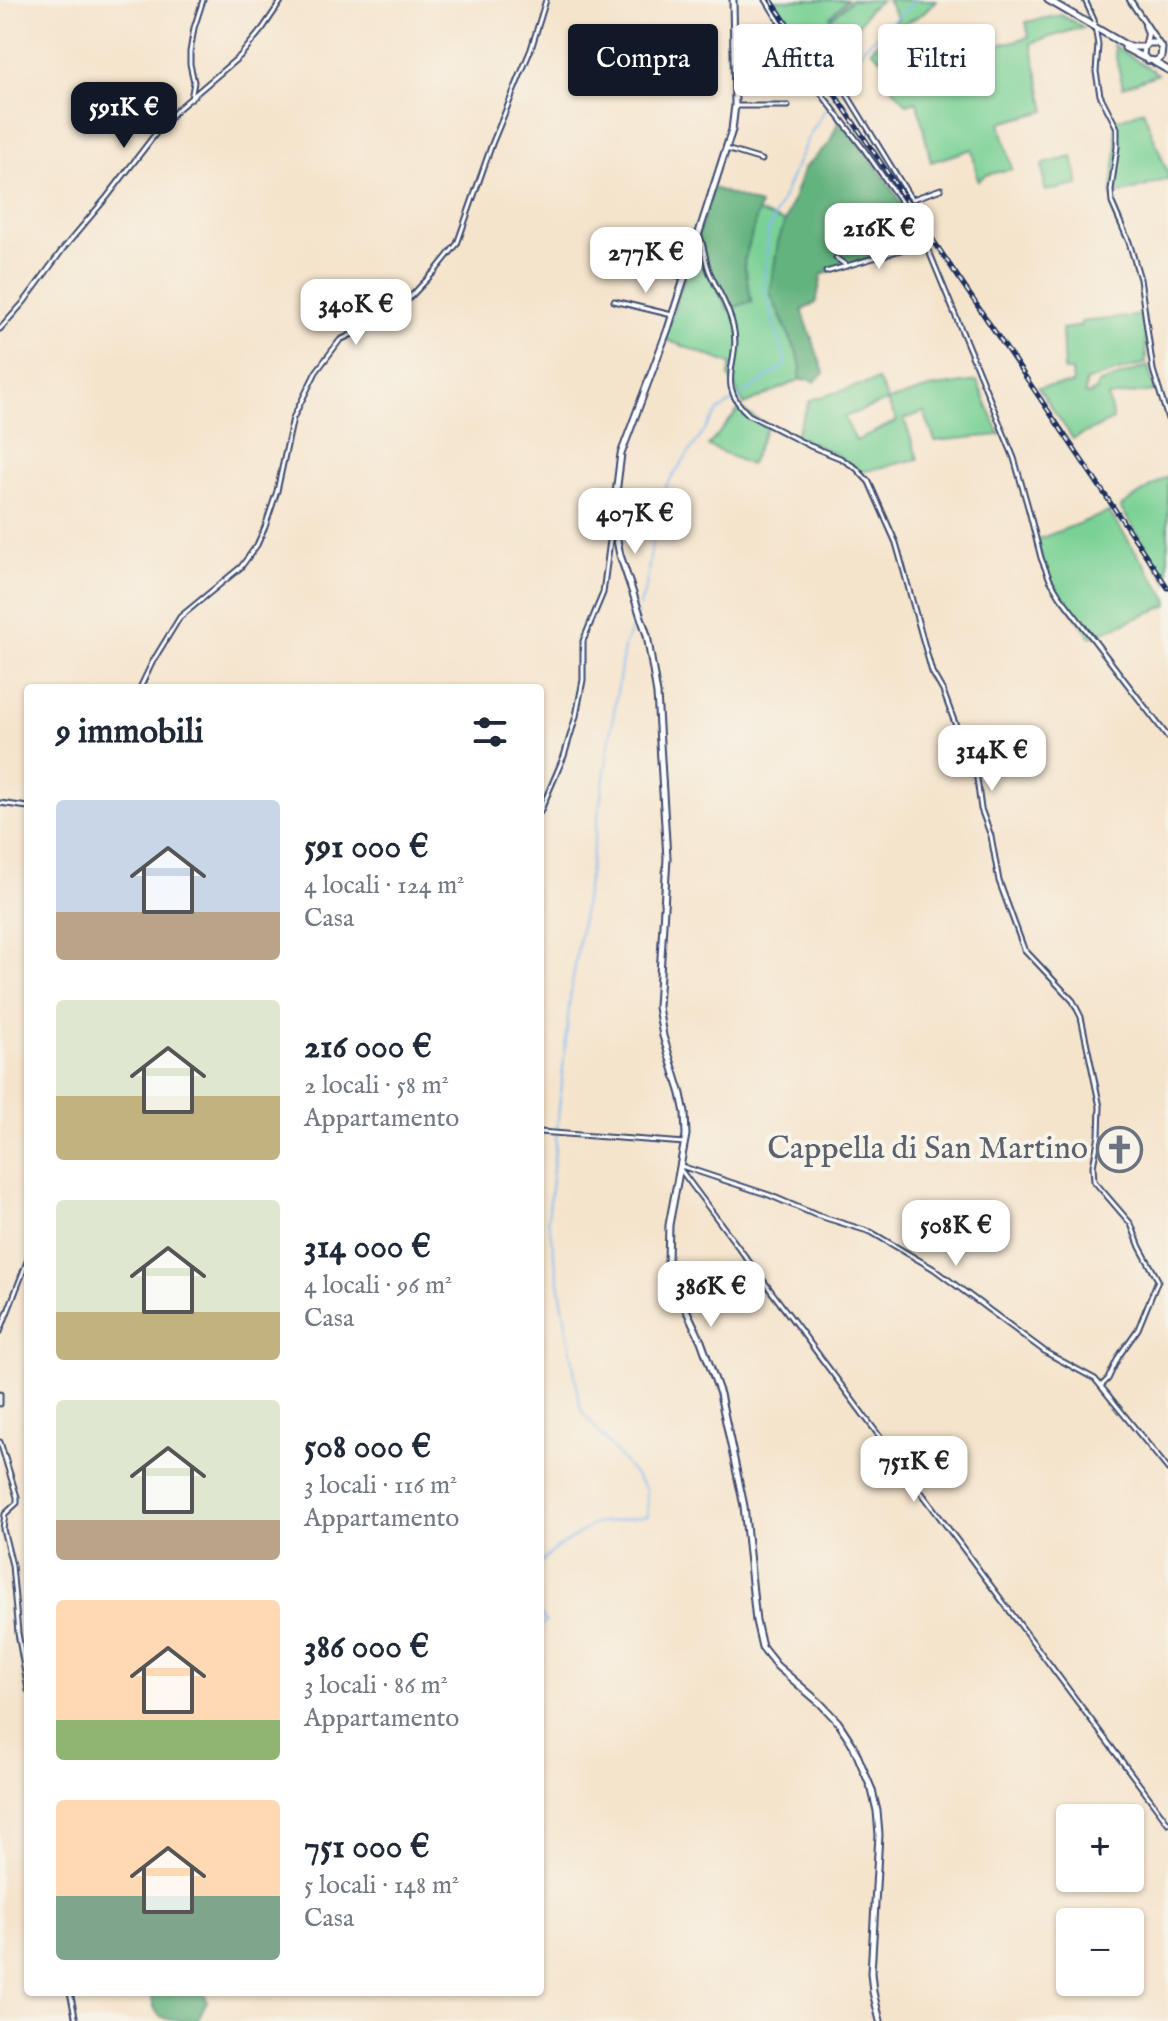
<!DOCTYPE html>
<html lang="it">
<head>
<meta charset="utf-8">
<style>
  body { margin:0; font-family:"IM FELL English",serif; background:#f6f6f7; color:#1f2937; height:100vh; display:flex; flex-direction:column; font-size:30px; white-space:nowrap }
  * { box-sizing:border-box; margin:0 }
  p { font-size:26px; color:#747a83 }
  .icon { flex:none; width:44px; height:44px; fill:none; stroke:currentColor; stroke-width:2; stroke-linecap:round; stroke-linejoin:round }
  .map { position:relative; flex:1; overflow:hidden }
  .details { position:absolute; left:24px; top:684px; width:520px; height:1312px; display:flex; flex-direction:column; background:#fff; border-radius:8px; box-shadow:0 2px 6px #0004 }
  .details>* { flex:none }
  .top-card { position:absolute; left:568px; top:24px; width:480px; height:72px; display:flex; gap:16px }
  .controls { position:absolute; left:1056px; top:1804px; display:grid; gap:16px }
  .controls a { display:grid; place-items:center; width:88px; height:88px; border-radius:8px; background:#fff; box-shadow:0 2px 6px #0004; font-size:40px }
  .price { position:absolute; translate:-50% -68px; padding:0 18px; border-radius:16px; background:#fff; color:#222; font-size:26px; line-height:52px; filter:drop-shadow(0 2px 4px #0008) }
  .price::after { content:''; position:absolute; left:50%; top:48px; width:24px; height:18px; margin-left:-12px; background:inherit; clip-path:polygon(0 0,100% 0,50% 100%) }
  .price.current { background:#111827; color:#fff }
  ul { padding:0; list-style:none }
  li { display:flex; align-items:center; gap:24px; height:200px; padding:0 32px }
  li span { display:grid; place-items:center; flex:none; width:224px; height:160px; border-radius:8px; color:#555 }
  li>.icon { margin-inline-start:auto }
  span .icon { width:96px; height:96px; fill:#fffc; stroke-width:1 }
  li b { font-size:34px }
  h2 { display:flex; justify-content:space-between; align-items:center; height:96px; padding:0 32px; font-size:34px }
  .tag { padding:0 28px; border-radius:8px; background:#fff; box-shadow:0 2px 6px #0004; font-size:28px; line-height:72px }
  .tag.current { background:#111827; color:#fff }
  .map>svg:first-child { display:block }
  .green { fill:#7ad195; stroke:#4a807a; stroke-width:2; fill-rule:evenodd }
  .forest { fill:#63b37e; stroke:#3f716e; stroke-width:2 }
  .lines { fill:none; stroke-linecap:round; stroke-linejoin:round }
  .stream { stroke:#81baf1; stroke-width:2 }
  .minor-casing { stroke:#3c4a6e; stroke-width:7 }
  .tertiary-casing { stroke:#3c4a6e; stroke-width:8 }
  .secondary-casing { stroke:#3c4a6e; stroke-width:9 }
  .minor { stroke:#fff; stroke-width:3 }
  .tertiary { stroke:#fff; stroke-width:4 }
  .secondary { stroke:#fff; stroke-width:5 }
  .rail-casing { stroke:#1b2f5e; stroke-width:5 }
  .rail { stroke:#f7f3e8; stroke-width:2; stroke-dasharray:6; stroke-linecap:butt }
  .labels { text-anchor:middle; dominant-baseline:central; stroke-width:8; stroke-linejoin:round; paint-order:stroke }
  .worship-label { font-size:32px; fill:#5b616d; stroke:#f7f3e8; text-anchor:end }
</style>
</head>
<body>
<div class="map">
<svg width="1168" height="2021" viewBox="0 0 1168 2021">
  <rect width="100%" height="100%" fill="#f7f3e8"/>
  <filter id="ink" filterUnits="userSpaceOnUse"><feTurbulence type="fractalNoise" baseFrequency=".0125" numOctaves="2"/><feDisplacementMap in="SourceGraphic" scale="16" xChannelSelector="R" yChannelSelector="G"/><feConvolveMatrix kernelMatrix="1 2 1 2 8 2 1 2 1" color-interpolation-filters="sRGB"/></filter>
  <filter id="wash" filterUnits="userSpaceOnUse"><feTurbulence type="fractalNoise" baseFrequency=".006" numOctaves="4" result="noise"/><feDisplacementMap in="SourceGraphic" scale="32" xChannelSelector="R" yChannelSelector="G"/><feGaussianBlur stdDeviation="1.8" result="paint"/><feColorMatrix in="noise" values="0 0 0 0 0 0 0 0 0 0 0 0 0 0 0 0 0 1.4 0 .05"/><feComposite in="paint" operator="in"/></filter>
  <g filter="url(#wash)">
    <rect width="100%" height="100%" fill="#f5e4cc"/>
    <!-- green -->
    <path class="green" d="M 774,0 L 847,0 L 830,17 L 831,19 L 851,0 L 882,0 L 869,9 L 838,56 L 829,62 L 840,79 L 832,86 Z
      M 887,0 L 936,0 L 924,13 L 902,25 L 895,31 L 906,54 L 969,42 L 972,52 L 1029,37 L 1026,22 L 1061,15 L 1083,27 L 1031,43 L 1046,111 L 1000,123 L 1012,169 L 985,175 L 978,181 L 972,149 L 931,162 L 917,101 L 907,104 L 885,80 L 886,63 L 871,50 L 898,19 Z
      M 1113,45 L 1158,74 L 1123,87 Z
      M 1143,110 L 1168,174 L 1168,179 L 1111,197 L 1117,150 L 1115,121 Z
      M 1073,157 L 1079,185 L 1045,191 L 1042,164 Z
      M 757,212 L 785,222 L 778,242 L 775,305 L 798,355 L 801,368 L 799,380 L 744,405 L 729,376 L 731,364 L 664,339 L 698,236 L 751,301 L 744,262 Z
      M 1145,315 L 1146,363 L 1086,381 L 1085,394 L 1091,395 L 1091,392 L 1096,392 L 1098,384 L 1148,366 L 1155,391 L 1108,397 L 1113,420 L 1073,439 L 1038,387 L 1073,384 L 1072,371 L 1064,371 L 1062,329 L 1080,326 L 1081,322 Z
      M 878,380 L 888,401 L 929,388 L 977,381 L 1000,435 L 935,441 L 924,412 L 904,419 L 918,459 L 861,472 L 831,452 L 795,436 L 810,400 ZM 887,401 L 897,421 L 856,441 L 844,417 Z
      M 741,407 L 745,412 L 768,425 L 750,465 L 708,446 Z
      M 1168,476 L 1168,582 L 1120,507 Z
      M 1109,512 L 1168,599 L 1168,605 L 1091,637 L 1062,598 L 1047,575 L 1036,540 Z"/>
    <!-- forest -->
    <path class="forest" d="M 839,120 C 870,155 903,201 923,243 L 822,274 L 816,303 L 802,310 L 824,373 L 814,382 L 810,379 L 799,380 L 801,368 L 798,355 L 770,293 L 778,242 L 804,168 L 829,144 Z
      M 713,188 L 760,205 L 744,262 L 751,301 L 728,310 L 711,275 L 698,236 Z
      M 152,1992 L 202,1992 L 206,1996 L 207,2001 L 197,2021 C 168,2021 151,2021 152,1992 Z"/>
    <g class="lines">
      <!-- stream -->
      <path class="stream" d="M 843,81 L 864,47 L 916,0
        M 836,92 L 839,88
        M 830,101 L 833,97
        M 639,607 L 646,587 L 653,537 L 666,486 L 718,411 L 786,365 L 764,288 L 768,232 L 808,138 L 826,108
        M 540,1564 L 554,1550 L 594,1524 L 648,1516 L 646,1489 L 581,1410 L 548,1219 L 570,998 L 624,647 L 637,613
        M 540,1613 L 546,1622 L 540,1626"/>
    </g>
  </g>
  <g filter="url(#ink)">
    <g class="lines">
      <defs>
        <path id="minor" d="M 766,0 L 801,57 L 817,88 L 863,148 L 919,227 L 1014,458 L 1028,507 L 1041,558 L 1050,580 L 1060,596 L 1168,737
          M 1085,0 L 1094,20 L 1098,45 L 1096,72 L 1100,95 L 1117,128 L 1117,147 L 1111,190 L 1112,203 L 1129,242 L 1140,279 L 1153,370 L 1168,419
          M 734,51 L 783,51 L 784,77 L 735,77
          M 832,86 L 837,82 L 840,83 L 910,197 L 913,199 L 941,189
          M 191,99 L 194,82 L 190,64 L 190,52 L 194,28 L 203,0
          M 736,106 L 788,106
          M 726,149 L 762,160
          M 700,237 C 705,249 705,262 710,273 C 718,291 729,307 733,326 C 742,362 713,383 749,415 L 810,446 L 840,458 L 856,468 L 869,482 L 896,543 L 932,672 L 943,691 L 956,726 L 976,771 L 981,809 L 991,836 L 999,881 L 1024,949 L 1073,1001 L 1081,1017 L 1100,1107 L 1099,1135 L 1093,1166 L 1094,1181 L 1131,1224 L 1140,1247 L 1158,1280 L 1138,1329 L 1119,1356 L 1108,1379 L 1101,1386
          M 604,253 L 685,278
          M 836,258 L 847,266
          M 826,272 L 925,243
          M 614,301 L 672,315
          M 0,329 L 24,302 L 63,249 L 107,197 L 160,128 L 178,109 L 240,56 L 263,28 L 282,0
          M 140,688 L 153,661 L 180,617 L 241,567 L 257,545 L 265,527 L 277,491 L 293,418 L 316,372 L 340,340 L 384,319 L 401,307 L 436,270 L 457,244 L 492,144 L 531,49 L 546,0
          M 0,803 L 28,807
          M 540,812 L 564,756 L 576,716 L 583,680 L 583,641 L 603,593 L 611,533 L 615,530
          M 540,1132 L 685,1143
          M 681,1166 L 769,1195 L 816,1215 L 871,1232 L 934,1269 L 1047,1353 L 1095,1379 L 1168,1469
          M 680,1169 L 1168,1823
          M 0,1332 L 28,1259
          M 0,1394 L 0,1404
          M 0,1442 L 17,1497 L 17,1503 L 5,1514 L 3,1529 L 12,1565 L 18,1633 L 28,1690
          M 70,1992 L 76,2021"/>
        <path id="tertiary" d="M 1130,0 L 1159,44
          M 1145,25 L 1148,34 L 1146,43"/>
        <path id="secondary" d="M 733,0 L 735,105 L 732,130 L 668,329 L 621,454 L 614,509 L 615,530 L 620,555 L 647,635 L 657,694 L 667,858 L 658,1007 L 663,1036 L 681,1094 L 685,1113 L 686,1135 L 669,1225 L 668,1261 L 674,1284 L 701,1341 L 720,1394 L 744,1506 L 756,1621 L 762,1647 L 777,1666 L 820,1703 L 838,1722 L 853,1745 L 872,1790 L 877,1811 L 879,1835 L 871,1973 L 873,1992 L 880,2021
          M 1048,0 L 1129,47 L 1144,47 L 1148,43 L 1157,43 L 1162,48 L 1161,57 L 1156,61 L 1147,60 L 1143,55 L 1144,47
          M 1125,48 L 1144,58
          M 1154,62 L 1168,70"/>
      </defs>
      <!-- minor casing -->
      <use href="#minor" class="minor-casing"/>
      <!-- tertiary casing -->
      <use href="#tertiary" class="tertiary-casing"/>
      <!-- secondary casing -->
      <use href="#secondary" class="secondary-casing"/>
      <!-- minor -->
      <use href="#minor" class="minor"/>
      <!-- tertiary -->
      <use href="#tertiary" class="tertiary"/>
      <!-- secondary -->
      <use href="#secondary" class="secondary"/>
      <defs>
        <path id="rail" d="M 771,0 L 1168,588"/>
      </defs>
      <!-- rail casing -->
      <use href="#rail" class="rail-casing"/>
      <!-- rail -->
      <use href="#rail" class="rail"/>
    </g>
  </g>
  <!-- icons -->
  <defs>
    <symbol id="church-ring" viewBox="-11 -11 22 22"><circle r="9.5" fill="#f7f3e8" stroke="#6b7280" stroke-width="1.5"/><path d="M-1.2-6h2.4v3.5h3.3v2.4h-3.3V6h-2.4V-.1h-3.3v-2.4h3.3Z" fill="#6b7280"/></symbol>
  </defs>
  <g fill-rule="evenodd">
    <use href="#church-ring" x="1094" y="1124" width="51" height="51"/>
  </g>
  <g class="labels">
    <!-- worship labels -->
    <g class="worship-label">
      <text x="1088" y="1149">Cappella di San Martino</text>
    </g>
  </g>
</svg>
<div class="controls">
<a>+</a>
<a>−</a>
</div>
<b class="price current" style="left:124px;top:150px">591K €</b>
<b class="price" style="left:879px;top:271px">216K €</b>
<b class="price" style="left:646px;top:295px">277K €</b>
<b class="price" style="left:356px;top:347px">340K €</b>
<b class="price" style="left:635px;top:556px">407K €</b>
<b class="price" style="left:992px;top:793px">314K €</b>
<b class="price" style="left:956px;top:1268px">508K €</b>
<b class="price" style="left:711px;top:1329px">386K €</b>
<b class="price" style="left:914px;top:1504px">751K €</b>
<div class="top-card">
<a class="tag current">Compra</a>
<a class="tag">Affitta</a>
<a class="tag">Filtri</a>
</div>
<section class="details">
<h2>9 immobili<svg class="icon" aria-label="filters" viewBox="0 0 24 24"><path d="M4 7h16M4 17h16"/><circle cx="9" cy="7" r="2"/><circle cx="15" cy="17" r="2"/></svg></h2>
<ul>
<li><span style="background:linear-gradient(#c9d6e8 70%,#b9a48a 0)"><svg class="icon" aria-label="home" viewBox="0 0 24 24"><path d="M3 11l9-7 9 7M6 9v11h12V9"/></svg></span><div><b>591 000 €</b><p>4 locali · 124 m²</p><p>Casa</p></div></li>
<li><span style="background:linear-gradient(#dfe7d0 60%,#c2b280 0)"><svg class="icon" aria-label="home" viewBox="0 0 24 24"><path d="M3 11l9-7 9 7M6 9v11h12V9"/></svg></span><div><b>216 000 €</b><p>2 locali · 58 m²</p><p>Appartamento</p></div></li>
<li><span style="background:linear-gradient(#dfe7d0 70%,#c2b280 0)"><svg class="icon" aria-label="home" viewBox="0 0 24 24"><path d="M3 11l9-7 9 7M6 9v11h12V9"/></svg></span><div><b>314 000 €</b><p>4 locali · 96 m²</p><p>Casa</p></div></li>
<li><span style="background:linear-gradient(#dfe7d0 75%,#b9a48a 0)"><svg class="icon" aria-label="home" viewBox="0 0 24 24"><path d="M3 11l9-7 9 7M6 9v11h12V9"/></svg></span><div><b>508 000 €</b><p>3 locali · 116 m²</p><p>Appartamento</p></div></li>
<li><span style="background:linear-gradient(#ffd9b3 75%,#8fb573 0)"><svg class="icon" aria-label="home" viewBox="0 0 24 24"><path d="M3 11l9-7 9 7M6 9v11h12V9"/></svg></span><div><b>386 000 €</b><p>3 locali · 86 m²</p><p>Appartamento</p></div></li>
<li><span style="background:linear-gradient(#ffd9b3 60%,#7fa58c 0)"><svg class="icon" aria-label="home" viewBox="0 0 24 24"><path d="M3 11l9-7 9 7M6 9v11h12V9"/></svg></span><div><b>751 000 €</b><p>5 locali · 148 m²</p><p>Casa</p></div></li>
</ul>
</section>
</div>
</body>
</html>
